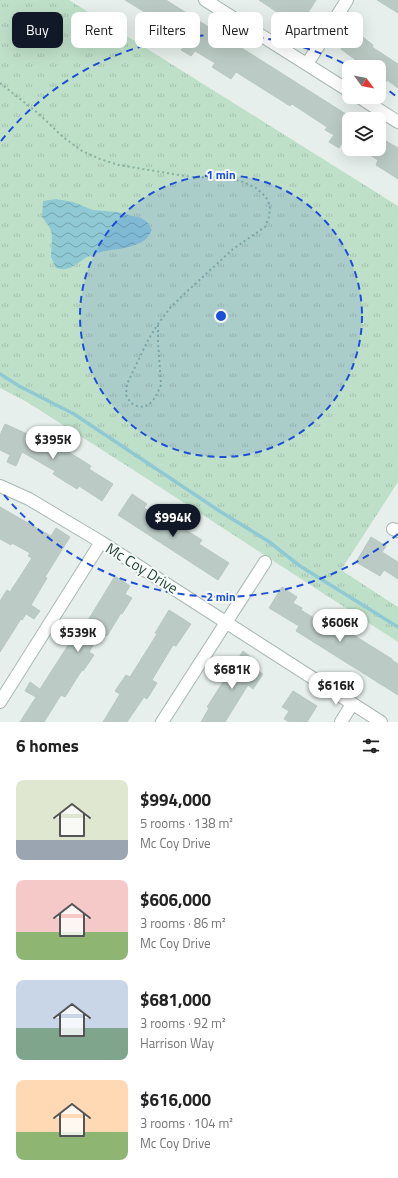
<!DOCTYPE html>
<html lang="en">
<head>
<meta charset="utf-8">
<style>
  body { margin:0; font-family:"Titillium Web",sans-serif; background:#f6f6f6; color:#222; height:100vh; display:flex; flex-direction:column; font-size:15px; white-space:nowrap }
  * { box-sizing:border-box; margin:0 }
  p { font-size:13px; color:#767676 }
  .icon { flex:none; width:22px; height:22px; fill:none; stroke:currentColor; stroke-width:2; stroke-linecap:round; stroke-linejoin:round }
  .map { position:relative; height:722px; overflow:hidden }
  .details { display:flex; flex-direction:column; background:#fff; flex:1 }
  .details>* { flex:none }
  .top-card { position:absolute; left:12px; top:12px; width:374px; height:36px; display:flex; gap:8px }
  .needle { width:26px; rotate:122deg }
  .fabs { position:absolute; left:342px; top:60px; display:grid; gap:8px }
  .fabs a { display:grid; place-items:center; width:44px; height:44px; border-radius:8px; background:#fff; box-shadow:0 4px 16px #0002; font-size:20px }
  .price { position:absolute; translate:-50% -34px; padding:0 9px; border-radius:14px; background:#fff; color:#222; font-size:13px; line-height:26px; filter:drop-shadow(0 1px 2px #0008) }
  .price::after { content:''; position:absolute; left:50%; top:24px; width:12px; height:9px; margin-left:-6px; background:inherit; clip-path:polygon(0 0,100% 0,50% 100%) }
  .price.on { background:#111827; color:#fff }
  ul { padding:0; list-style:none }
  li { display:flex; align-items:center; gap:12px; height:100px; padding:0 16px }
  li span { display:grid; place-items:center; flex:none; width:112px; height:80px; border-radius:8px; color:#555 }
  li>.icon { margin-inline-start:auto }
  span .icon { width:48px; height:48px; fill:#fffc; stroke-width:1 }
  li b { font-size:17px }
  h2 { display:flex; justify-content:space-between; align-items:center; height:48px; padding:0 16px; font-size:17px }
  .chip { padding:0 14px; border-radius:8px; background:#fff; box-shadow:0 4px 16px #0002; font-size:14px; line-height:36px }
  .chip.on { background:#111827; color:#fff }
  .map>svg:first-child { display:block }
  .grass { fill:url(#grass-tufts) }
  .water { fill:url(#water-waves) }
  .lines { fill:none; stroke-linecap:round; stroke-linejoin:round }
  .stream { stroke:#8ec9d4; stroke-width:3.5 }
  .building { fill:#bbcac4; stroke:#b8c9c2 }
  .minor-casing { stroke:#a8b8b2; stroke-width:14 }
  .path { stroke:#86b3a5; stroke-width:2; stroke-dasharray:2 3; stroke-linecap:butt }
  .minor { stroke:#fff; stroke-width:12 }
  .ring { fill:none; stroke:#1d4ed8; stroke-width:2; stroke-dasharray:7 5 }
  .labels { text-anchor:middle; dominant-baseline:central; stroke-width:4; stroke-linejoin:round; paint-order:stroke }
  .street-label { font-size:15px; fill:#24423a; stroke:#f7fbf9 }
  .centre { fill:#1d4ed8; stroke:#f7fbf9; stroke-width:2 }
  .ring-label { font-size:12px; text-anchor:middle; font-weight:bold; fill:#1d4ed8; stroke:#f7fbf9; stroke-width:4; stroke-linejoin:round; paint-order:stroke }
</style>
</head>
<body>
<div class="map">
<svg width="398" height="722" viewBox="0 0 398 722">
  <defs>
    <pattern id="grass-tufts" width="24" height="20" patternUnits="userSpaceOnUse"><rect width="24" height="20" fill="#bfe0c8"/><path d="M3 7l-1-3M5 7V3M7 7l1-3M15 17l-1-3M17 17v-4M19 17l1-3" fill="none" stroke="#a4c1ad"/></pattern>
    <pattern id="water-waves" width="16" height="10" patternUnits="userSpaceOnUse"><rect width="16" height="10" fill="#8ec9d4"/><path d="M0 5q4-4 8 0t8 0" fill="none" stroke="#74a5ad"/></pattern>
  </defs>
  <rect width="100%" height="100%" fill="#e6efeb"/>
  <!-- grass -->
  <path class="grass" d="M 0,0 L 69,0 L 398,206 L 398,482 L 341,570 L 398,607 L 398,642 L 149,480 L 27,402 L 0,388 Z"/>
  <!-- water -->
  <path class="water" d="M 56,199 L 73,202 L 93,210 L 117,212 L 141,218 L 147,222 L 152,230 C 150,233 148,238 145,240 C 129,251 108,248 91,255 C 77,261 72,273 56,268 L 51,257 L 52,235 L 50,228 L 42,217 L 43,201 Z"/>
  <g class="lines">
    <!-- stream -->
    <path class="stream" d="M 0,374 L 19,386 L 74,414 L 221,512 L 268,541 L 300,566 L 398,627"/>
  </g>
  <!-- building -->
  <path class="building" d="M 125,0 L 166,0 L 349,116 L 349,132 L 339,148 L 329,142 L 334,135 L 325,130 L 327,127 L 292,104 L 290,106 L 236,72 L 231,79 L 212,67 L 215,63 L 195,51 L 191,56 L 181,50 L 183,48 L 158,33 L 164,24 Z
    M 259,0 L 316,0 L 299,27 Z
    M 377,0 L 398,0 L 398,13 Z
    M 355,31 L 373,45 L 372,47 L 398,64 L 398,88 L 387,80 L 386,82 L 379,78 L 379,67 L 365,67 L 341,49 Z
    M 379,137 L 398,148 L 398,179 L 376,165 L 378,160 L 360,149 L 379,149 Z
    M 5,424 L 34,437 L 37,432 L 91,466 L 89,469 L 113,484 L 102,501 L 79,486 L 77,489 L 53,474 L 55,471 L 22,452 L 16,466 L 7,462 L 10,455 L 0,450 L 0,435 Z
    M 132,494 L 147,504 L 144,508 L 177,529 L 179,526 L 202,540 L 199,544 L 229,563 L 218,580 L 118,515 Z
    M 0,507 L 51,536 L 56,528 L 70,537 L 45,577 L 47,578 L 31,605 L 40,611 L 34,619 L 26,614 L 22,620 L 21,619 L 0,652 L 0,601 L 7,590 L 10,592 L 32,558 L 28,556 L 30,553 L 12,543 L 11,545 L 0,539 Z
    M 371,537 L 386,546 L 382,552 L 398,562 L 398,579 L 384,570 L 380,576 L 356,562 Z
    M 115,576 L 130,586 L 125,594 L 132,598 L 122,614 L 121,613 L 107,636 L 101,633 L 89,652 L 94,655 L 83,671 L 82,670 L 65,697 L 61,695 L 44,722 L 20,722 L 36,697 L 25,691 L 30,682 L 40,689 L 76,633 L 79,635 Z
    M 282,587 L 297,597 L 293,603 L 302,608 L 301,610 L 344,637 L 347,631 L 392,659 L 392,660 L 398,664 L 398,695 L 296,631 L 299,626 L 269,608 Z
    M 169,610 L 191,624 L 176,646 L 173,645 L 152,680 L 157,683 L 147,699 L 144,697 L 127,722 L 103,722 L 120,694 L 115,691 L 126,675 L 130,677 L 157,634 L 155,633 Z
    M 243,651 L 251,657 L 247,663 L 263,674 L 253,689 L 248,685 L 225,722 L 201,722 L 209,708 L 207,707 Z
    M 293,691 L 317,706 L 307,722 L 289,722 L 284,719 L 289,711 L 282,707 Z"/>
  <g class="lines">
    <defs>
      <path id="minor" d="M 205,0 L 349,91
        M 307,64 L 347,0
        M 359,97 L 398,122
        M 0,486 L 29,499 L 101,542 L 381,722
        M 393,529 L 398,531
        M 0,702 L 101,542
        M 162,722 L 265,562
        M 341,722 L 352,704"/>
    </defs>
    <!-- minor casing -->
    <use href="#minor" class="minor-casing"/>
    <!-- path -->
    <path class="path" d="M 0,83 L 39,114 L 63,137 L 82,151 L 100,159 L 119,165 L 191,177 L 227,178 L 243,182 L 256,188 L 266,197 L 270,206 L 269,217 L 265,227 L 233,249 L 181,297 L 170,308 L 158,324 L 147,342 L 127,384 L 126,395 L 131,403 L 137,406 L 144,407 L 152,402 L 157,394 L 161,385 L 158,341 L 158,324"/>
    <!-- minor -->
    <use href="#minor" class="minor"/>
  </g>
  <!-- distance rings -->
  <circle cx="221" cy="316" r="141" fill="#1d4ed8" fill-opacity=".12"/>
  <g class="ring">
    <circle cx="221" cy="316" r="141"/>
    <path d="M398 534A281 281 0 0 1 1 491M1 141A281 281 0 0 1 351 67M380 84A281 281 0 0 1 398 98"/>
  </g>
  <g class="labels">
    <!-- street labels -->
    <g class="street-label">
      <text transform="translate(142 568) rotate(32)">Mc Coy Drive</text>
    </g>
  </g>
  <circle cx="221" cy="316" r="6" class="centre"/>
  <g class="ring-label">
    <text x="221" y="179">1 min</text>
    <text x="221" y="601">2 min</text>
  </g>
</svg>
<div class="fabs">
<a><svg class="needle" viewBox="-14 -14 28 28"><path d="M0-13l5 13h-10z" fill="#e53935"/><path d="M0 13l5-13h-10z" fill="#767676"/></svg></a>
<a><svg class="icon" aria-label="layers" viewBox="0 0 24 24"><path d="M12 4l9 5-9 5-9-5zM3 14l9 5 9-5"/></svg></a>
</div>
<b class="price" style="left:53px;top:460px">$395K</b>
<b class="price on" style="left:173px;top:538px">$994K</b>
<b class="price" style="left:340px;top:643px">$606K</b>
<b class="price" style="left:78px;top:653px">$539K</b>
<b class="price" style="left:232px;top:690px">$681K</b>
<b class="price" style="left:336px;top:706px">$616K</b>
<div class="top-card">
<a class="chip on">Buy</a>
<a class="chip">Rent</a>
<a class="chip">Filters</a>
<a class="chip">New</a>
<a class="chip">Apartment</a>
</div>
</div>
<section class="details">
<h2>6 homes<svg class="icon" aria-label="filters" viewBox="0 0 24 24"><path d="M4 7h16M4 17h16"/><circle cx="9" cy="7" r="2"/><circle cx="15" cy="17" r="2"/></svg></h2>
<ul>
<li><span style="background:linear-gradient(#dfe7d0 75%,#9aa5b1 0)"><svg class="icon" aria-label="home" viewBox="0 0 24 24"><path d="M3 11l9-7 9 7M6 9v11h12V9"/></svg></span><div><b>$994,000</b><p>5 rooms · 138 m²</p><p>Mc Coy Drive</p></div></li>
<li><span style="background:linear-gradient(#f6c9c9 65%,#8fb573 0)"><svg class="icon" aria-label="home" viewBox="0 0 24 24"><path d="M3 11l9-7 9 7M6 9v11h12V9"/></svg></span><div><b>$606,000</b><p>3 rooms · 86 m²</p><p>Mc Coy Drive</p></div></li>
<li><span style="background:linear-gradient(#c9d6e8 60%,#7fa58c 0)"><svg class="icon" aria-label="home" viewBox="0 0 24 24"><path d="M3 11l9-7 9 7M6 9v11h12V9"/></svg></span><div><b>$681,000</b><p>3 rooms · 92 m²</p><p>Harrison Way</p></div></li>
<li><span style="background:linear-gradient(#ffd9b3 65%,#8fb573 0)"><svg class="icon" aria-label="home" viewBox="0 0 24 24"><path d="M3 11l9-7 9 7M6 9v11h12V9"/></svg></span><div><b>$616,000</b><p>3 rooms · 104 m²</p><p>Mc Coy Drive</p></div></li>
</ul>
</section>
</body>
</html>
